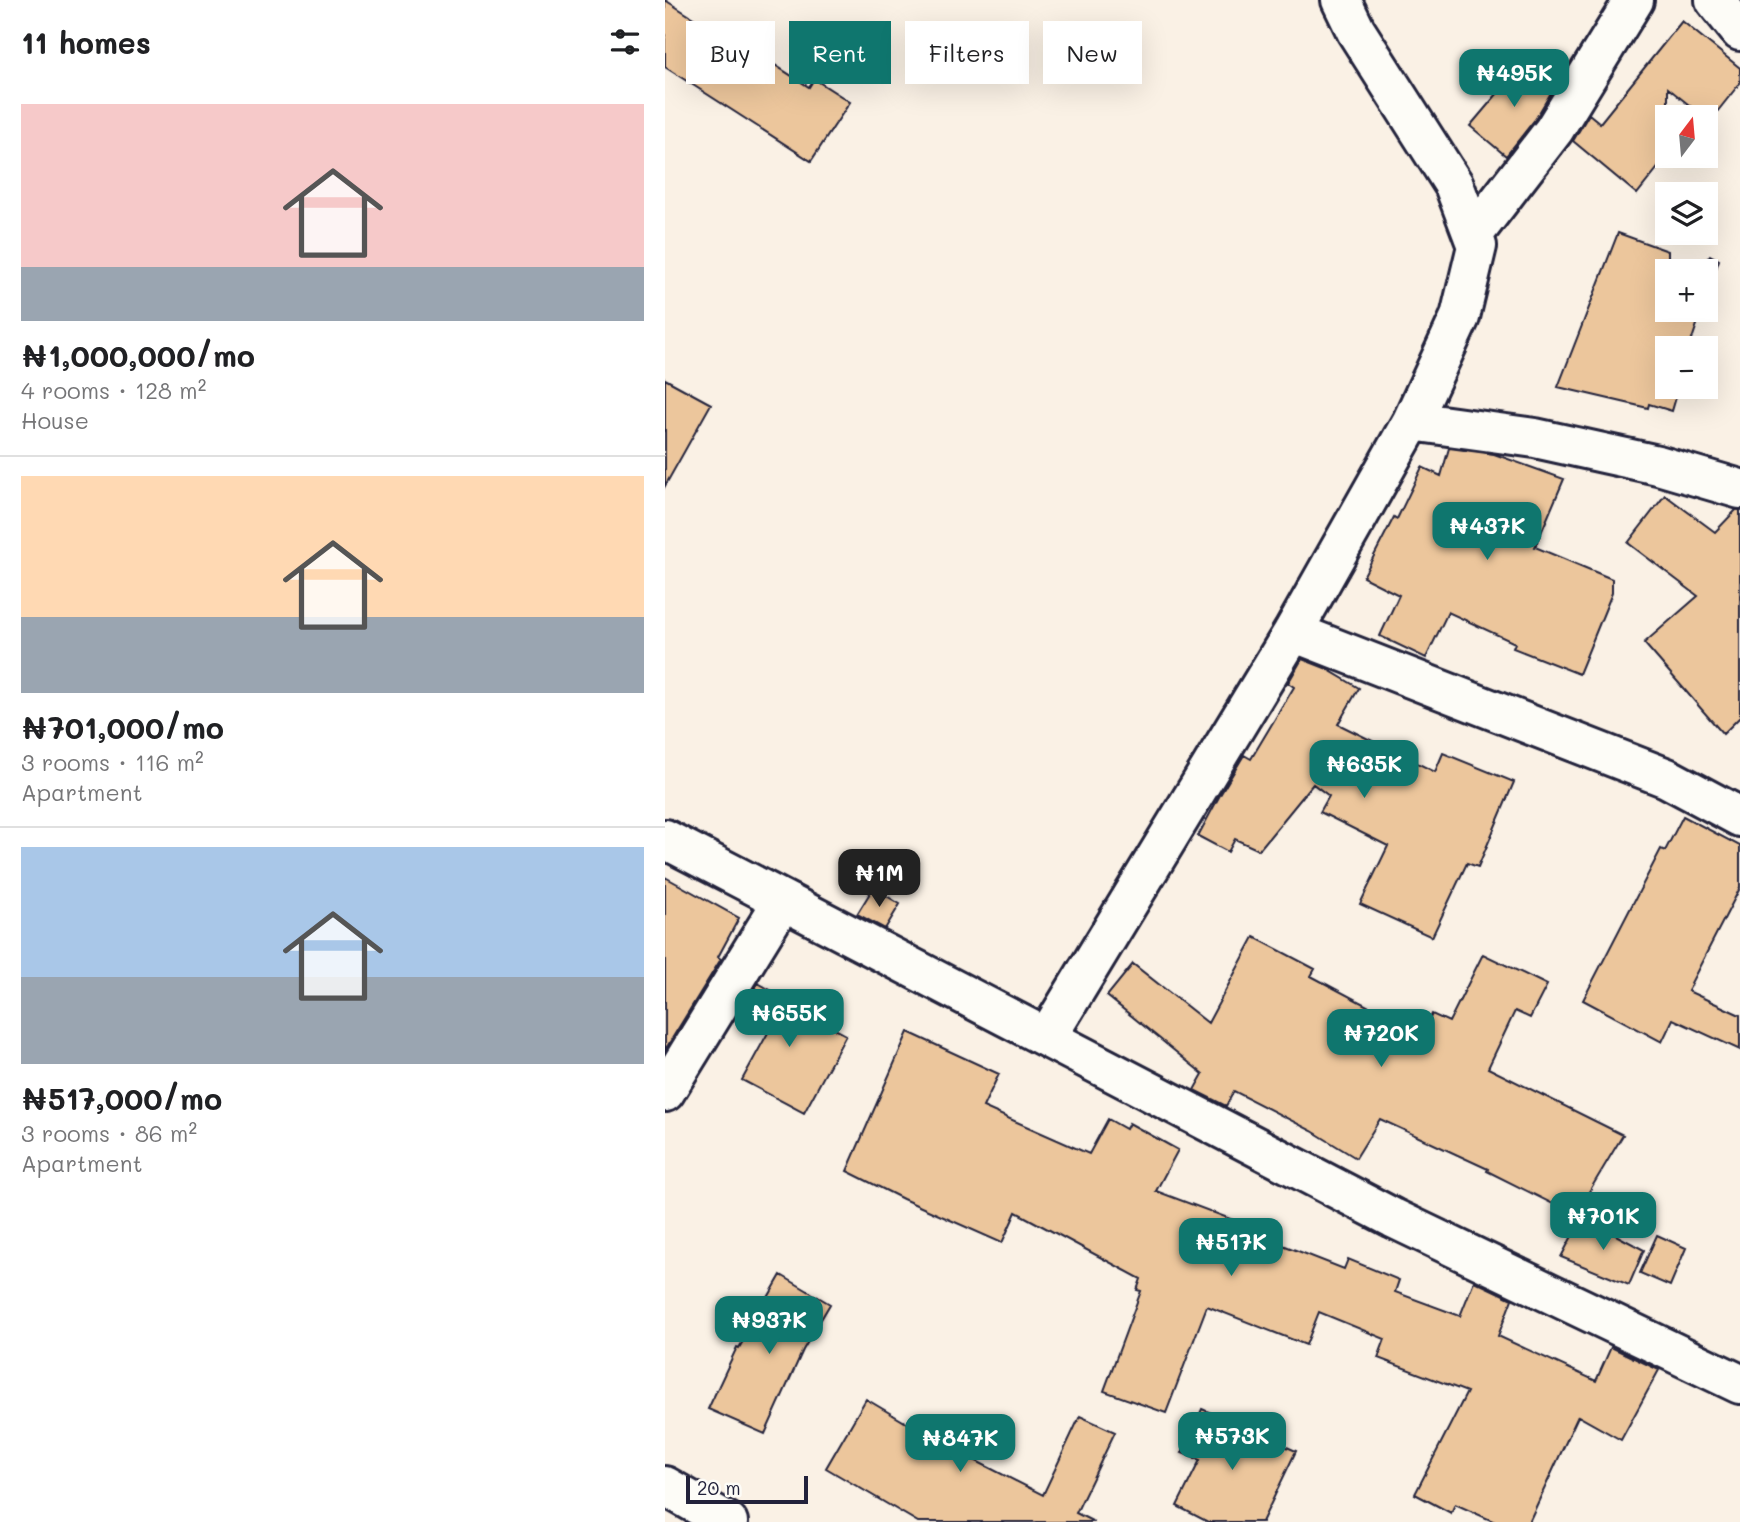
<!DOCTYPE html>
<html lang="en">
<head>
<meta charset="utf-8">
<style>
  body { margin:0; font-family:Mali,sans-serif; background:#f2f2f2; color:#202124; height:100vh; display:flex; flex-direction:column; font-size:26px; white-space:nowrap }
  * { box-sizing:border-box; margin:0 }
  p { font-size:23px; color:#757577 }
  .icon { flex:none; width:38px; height:38px; fill:none; stroke:currentColor; stroke-width:2; stroke-linecap:round; stroke-linejoin:round }
  .map { position:relative; flex:1; overflow:hidden }
  .drawer { display:flex; flex-direction:column; background:#fff; width:665px }
  .drawer>* { flex:none }
  .guide { position:absolute; left:21px; top:21px; width:665px; height:63px; display:flex; gap:14px }
  .needle { width:46px; rotate:16deg }
  .fabs { position:absolute; left:990px; top:105px; display:grid; gap:14px }
  .fabs a { display:grid; place-items:center; width:63px; height:63px; border-radius:0px; background:#fff; box-shadow:0 7px 28px #0002; font-size:35px }
  .scale { position:absolute; left:21px; bottom:18px; width:122px; box-sizing:border-box; padding-left:7px; border:4px solid #22223b; border-top:0; font-size:19px; line-height:24px; white-space:nowrap; color:#22223b; -webkit-text-stroke:5px #fdfcf7; paint-order:stroke }
  .price { position:absolute; translate:-50% -60px; padding:0 16px; border-radius:14px; background:#0f766e; color:#fff; font-size:23px; line-height:46px; filter:drop-shadow(0 2px 4px #0008) }
  .price::after { content:''; position:absolute; left:50%; top:42px; width:21px; height:16px; margin-left:-10px; background:inherit; clip-path:polygon(0 0,100% 0,50% 100%) }
  .price.current { background:#222; color:#fff }
  ul { padding:0; list-style:none }
  li { display:grid; align-content:center; gap:14px; height:371px; padding:0 21px }
  li+li { border-top:2px solid #e0e0e0 }
  li span { display:grid; place-items:center; height:217px; border-radius:0px; color:#555 }
  li>.icon { margin-inline-start:auto }
  span .icon { width:126px; height:126px; fill:#fffc; stroke-width:1 }
  li b { font-size:30px }
  h2 { display:flex; justify-content:space-between; align-items:center; height:84px; padding:0 21px; font-size:30px }
  .pill { padding:0 24px; border-radius:0px; background:#fff; box-shadow:0 7px 28px #0002; font-size:24px; line-height:63px }
  .pill.current { background:#0f766e; color:#fff }
  main { display:flex; flex:1; min-height:0 }
  .map>svg:first-child { display:block }
  .building { fill:#ecc69c; stroke:#22223b; stroke-width:2 }
  .lines { fill:none; stroke-linecap:round; stroke-linejoin:round }
  .minor-casing { stroke:#22223b; stroke-width:44 }
  .minor { stroke:#fdfcf7; stroke-width:38 }
</style>
</head>
<body>
<main>
<section class="drawer">
<h2>11 homes<svg class="icon" aria-label="filters" viewBox="0 0 24 24"><path d="M4 7h16M4 17h16"/><circle cx="9" cy="7" r="2"/><circle cx="15" cy="17" r="2"/></svg></h2>
<ul>
<li><span style="background:linear-gradient(#f6c9c9 75%,#9aa5b1 0)"><svg class="icon" aria-label="home" viewBox="0 0 24 24"><path d="M3 11l9-7 9 7M6 9v11h12V9"/></svg></span><div><b>₦1,000,000/mo</b><p>4 rooms · 128 m²</p><p>House</p></div></li>
<li><span style="background:linear-gradient(#ffd9b3 65%,#9aa5b1 0)"><svg class="icon" aria-label="home" viewBox="0 0 24 24"><path d="M3 11l9-7 9 7M6 9v11h12V9"/></svg></span><div><b>₦701,000/mo</b><p>3 rooms · 116 m²</p><p>Apartment</p></div></li>
<li><span style="background:linear-gradient(#a9c7e8 60%,#9aa5b1 0)"><svg class="icon" aria-label="home" viewBox="0 0 24 24"><path d="M3 11l9-7 9 7M6 9v11h12V9"/></svg></span><div><b>₦517,000/mo</b><p>3 rooms · 86 m²</p><p>Apartment</p></div></li>
</ul>
</section>
<div class="map">
<svg width="1075" height="1522" viewBox="0 0 1075 1522">
  <rect width="100%" height="100%" fill="#faf1e5"/>
  <filter id="ink" filterUnits="userSpaceOnUse"><feTurbulence type="fractalNoise" baseFrequency=".0143" numOctaves="2"/><feDisplacementMap in="SourceGraphic" scale="14" xChannelSelector="R" yChannelSelector="G"/><feConvolveMatrix kernelMatrix="1 2 1 2 8 2 1 2 1" color-interpolation-filters="sRGB"/></filter>
  <g filter="url(#ink)">
    <!-- building -->
    <path class="building" d="M 0,0 L 63,40 L 65,36 L 144,87 L 149,79 L 185,102 L 146,161 L 0,67 Z
      M 1017,21 L 1075,68 L 1075,83 L 1044,122 L 1041,117 L 1039,117 L 1003,88 L 1003,155 L 972,194 L 908,141 L 924,114 L 935,123 Z
      M 860,61 L 890,86 L 871,118 L 841,156 L 805,126 Z
      M 953,233 L 1003,251 L 1003,317 L 1008,310 L 1037,310 L 1024,348 L 1003,348 L 1003,387 L 1014,387 L 1007,411 L 984,404 L 983,408 L 893,387 Z
      M 1045,255 L 1054,260 L 1041,298 L 1041,271 L 1034,271 Z
      M 0,379 L 46,404 L 0,486 Z
      M 784,448 L 829,454 L 899,479 L 870,547 L 947,579 L 947,593 L 914,674 L 848,648 L 850,643 L 783,612 L 761,658 L 715,636 L 734,595 L 698,577 L 729,517 L 732,519 L 757,467 L 776,476 Z
      M 1000,495 L 1050,532 L 1071,510 L 1075,510 L 1075,717 L 1058,734 L 979,643 L 1033,596 L 963,543 Z
      M 637,659 L 660,668 L 694,688 L 673,724 L 770,772 L 778,753 L 849,782 L 813,867 L 802,863 L 767,937 L 695,904 L 723,846 L 655,812 L 664,796 L 648,784 L 594,850 L 570,839 L 563,852 L 533,836 L 555,795 L 579,755 L 586,759 L 629,687 L 623,683 Z
      M 1018,816 L 1075,846 L 1075,888 L 1026,983 L 1027,984 L 1023,991 L 1075,1015 L 1075,1050 L 1008,1019 L 997,1042 L 918,1000 L 996,849 L 1000,851 Z
      M 0,877 L 74,918 L 53,957 L 56,959 L 0,1050 Z
      M 208,888 L 235,904 L 220,929 L 192,914 Z
      M 589,937 L 650,969 L 646,976 L 757,1035 L 767,1014 L 784,1022 L 818,954 L 882,985 L 865,1018 L 850,1011 L 823,1068 L 958,1135 L 910,1215 L 822,1171 L 823,1169 L 715,1119 L 691,1158 L 647,1131 L 569,1091 L 561,1106 L 529,1090 L 538,1074 L 442,996 L 468,964 L 543,1023 Z
      M 93,983 L 116,996 L 114,999 L 181,1035 L 139,1113 L 77,1080 L 104,1031 L 73,1014 Z
      M 243,1032 L 334,1074 L 318,1107 L 424,1154 L 443,1119 L 461,1129 L 464,1123 L 513,1150 L 491,1191 L 571,1221 L 569,1226 L 679,1269 L 683,1259 L 734,1280 L 730,1292 L 795,1316 L 809,1281 L 847,1299 L 833,1336 L 931,1381 L 946,1347 L 994,1370 L 956,1440 L 913,1416 L 864,1522 L 830,1522 L 790,1504 L 786,1513 L 750,1494 L 802,1392 L 713,1358 L 720,1339 L 654,1312 L 641,1345 L 542,1306 L 501,1413 L 439,1391 L 476,1291 L 472,1290 L 476,1279 L 351,1212 L 337,1243 L 238,1199 L 182,1171 Z
      M 917,1217 L 979,1250 L 964,1285 L 896,1257 Z
      M 992,1235 L 1021,1248 L 1005,1286 L 975,1273 Z
      M 116,1275 L 165,1304 L 138,1350 L 100,1434 L 43,1409 L 72,1347 L 74,1348 Z
      M 201,1399 L 272,1441 L 378,1495 L 415,1416 L 450,1432 L 411,1513 L 429,1522 L 253,1522 L 161,1468 Z
      M 537,1409 L 631,1451 L 597,1522 L 543,1522 L 512,1506 L 535,1460 L 517,1453 Z"/>
    <g class="lines">
      <defs>
        <path id="minor" d="M 1050,0 L 1075,31
          M 808,235 L 889,130 L 969,0
          M 747,421 L 870,438 L 993,465 L 1075,489
          M 628,632 L 1002,778 L 1075,817
          M 0,839 L 728,1218 L 1075,1384
          M 382,1037 L 628,632 L 747,421 L 795,317 L 812,246 L 789,185 L 691,31 L 676,0
          M 0,1092 L 117,902
          M 0,1486 L 63,1522"/>
      </defs>
      <!-- minor casing -->
      <use href="#minor" class="minor-casing"/>
      <!-- minor -->
      <use href="#minor" class="minor"/>
    </g>
  </g>
</svg>
<div class="fabs">
<a><svg class="needle" viewBox="-14 -14 28 28"><path d="M0-13l5 13h-10z" fill="#e53935"/><path d="M0 13l5-13h-10z" fill="#757577"/></svg></a>
<a><svg class="icon" aria-label="layers" viewBox="0 0 24 24"><path d="M12 4l9 5-9 5-9-5zM3 14l9 5 9-5"/></svg></a>
<a>+</a>
<a>−</a>
</div>
<div class="scale">20 m</div>
<b class="price" style="left:849px;top:109px">₦495K</b>
<b class="price" style="left:822px;top:562px">₦437K</b>
<b class="price" style="left:699px;top:800px">₦635K</b>
<b class="price current" style="left:214px;top:909px">₦1M</b>
<b class="price" style="left:124px;top:1049px">₦655K</b>
<b class="price" style="left:716px;top:1069px">₦720K</b>
<b class="price" style="left:938px;top:1252px">₦701K</b>
<b class="price" style="left:566px;top:1278px">₦517K</b>
<b class="price" style="left:104px;top:1356px">₦937K</b>
<b class="price" style="left:567px;top:1472px">₦573K</b>
<b class="price" style="left:295px;top:1474px">₦847K</b>
<div class="guide">
<a class="pill">Buy</a>
<a class="pill current">Rent</a>
<a class="pill">Filters</a>
<a class="pill">New</a>
</div>
</div>
</main>
</body>
</html>
